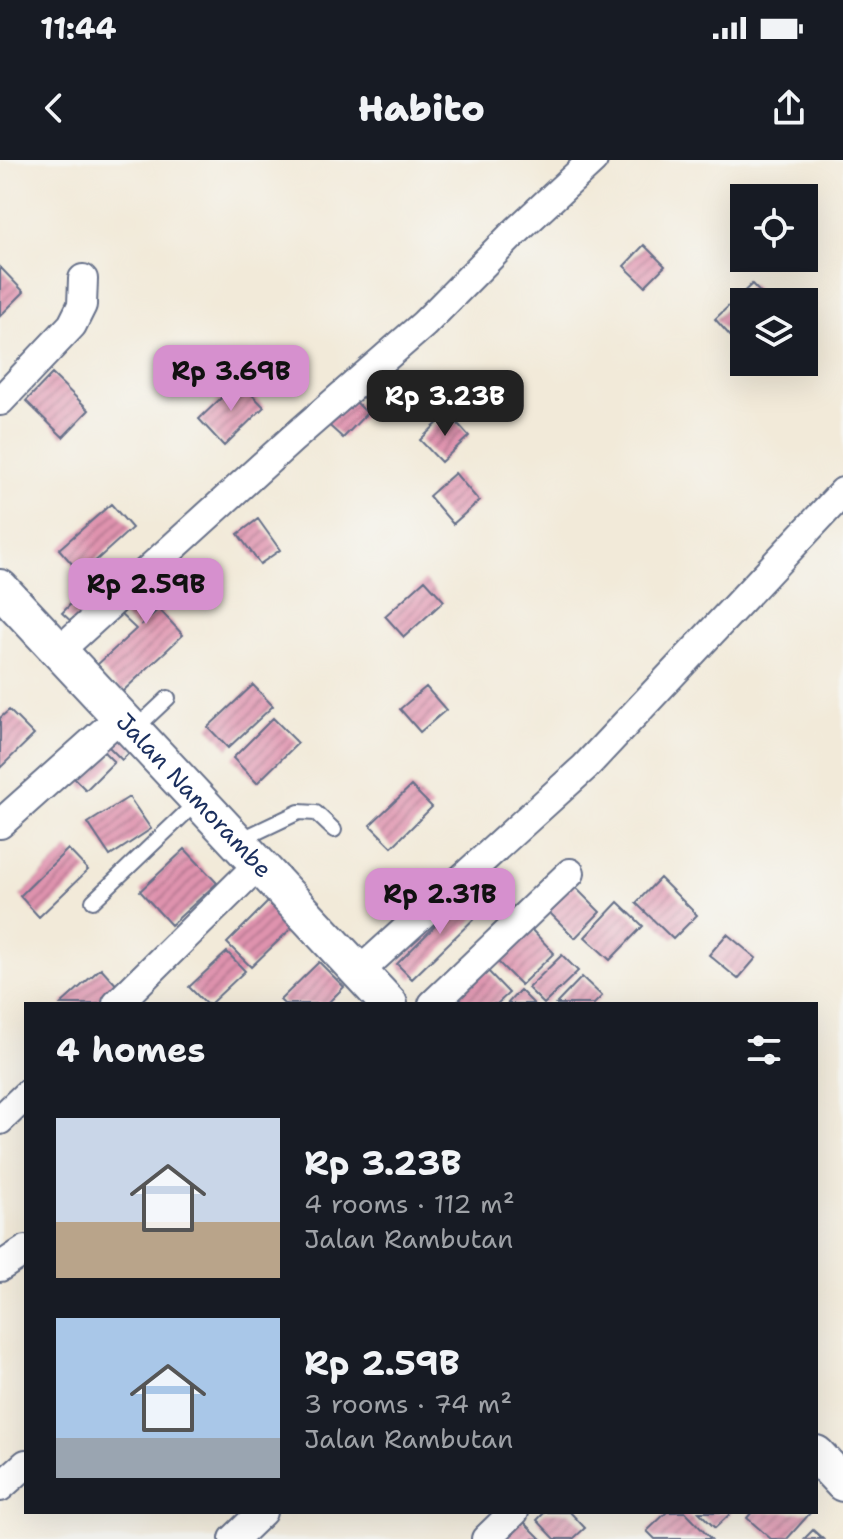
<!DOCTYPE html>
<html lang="en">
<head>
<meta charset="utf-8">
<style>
  body { margin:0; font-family:"Shantell Sans",sans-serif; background:#242831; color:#f1f3f6; height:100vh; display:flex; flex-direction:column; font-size:30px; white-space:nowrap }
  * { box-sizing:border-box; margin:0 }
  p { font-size:26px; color:#9ea1a6 }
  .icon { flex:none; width:44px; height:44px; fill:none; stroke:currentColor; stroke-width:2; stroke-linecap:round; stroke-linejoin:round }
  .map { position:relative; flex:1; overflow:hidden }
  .details { position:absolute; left:24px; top:842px; width:794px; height:512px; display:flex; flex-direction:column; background:#171b24; border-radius:0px; box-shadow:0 8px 32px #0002 }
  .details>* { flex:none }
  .fabs { position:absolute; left:730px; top:24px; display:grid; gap:16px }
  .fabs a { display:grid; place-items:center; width:88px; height:88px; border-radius:0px; background:#171b24; box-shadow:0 8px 32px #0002; font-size:40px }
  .price { position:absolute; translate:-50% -68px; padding:0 18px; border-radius:16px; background:#d690ce; color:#111; font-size:26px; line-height:52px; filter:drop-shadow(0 2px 4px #0008) }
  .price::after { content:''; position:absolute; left:50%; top:48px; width:24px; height:18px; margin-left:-12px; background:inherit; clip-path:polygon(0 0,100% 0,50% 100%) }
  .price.selected { background:#222; color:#fff }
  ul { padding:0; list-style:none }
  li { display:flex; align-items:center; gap:24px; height:200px; padding:0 32px }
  li span { display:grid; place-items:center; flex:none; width:224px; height:160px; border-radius:0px; color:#555 }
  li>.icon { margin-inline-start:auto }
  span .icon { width:96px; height:96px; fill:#fffc; stroke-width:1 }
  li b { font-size:34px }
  h2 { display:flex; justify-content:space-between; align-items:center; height:96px; padding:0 32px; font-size:34px }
  .status { display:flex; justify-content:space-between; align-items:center; height:56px; padding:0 40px; background:#171b24; direction:ltr }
  .status svg { height:22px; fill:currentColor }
  header { display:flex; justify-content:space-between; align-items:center; height:104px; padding:0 32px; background:#171b24; font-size:36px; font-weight:800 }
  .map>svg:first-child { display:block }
  .building { fill:url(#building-hatch) }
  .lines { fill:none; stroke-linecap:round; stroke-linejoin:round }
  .service-casing { stroke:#667089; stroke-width:18 }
  .minor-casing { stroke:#667089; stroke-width:32 }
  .tertiary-casing { stroke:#667089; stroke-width:40 }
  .service { stroke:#fff; stroke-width:14 }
  .minor { stroke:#fff; stroke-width:28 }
  .tertiary { stroke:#fff; stroke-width:36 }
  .labels { text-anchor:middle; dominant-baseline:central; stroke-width:8; stroke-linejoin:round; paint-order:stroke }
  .street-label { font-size:24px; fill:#1b2f5e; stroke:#f6f6f2 }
</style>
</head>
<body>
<div class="status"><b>11:44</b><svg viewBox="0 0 49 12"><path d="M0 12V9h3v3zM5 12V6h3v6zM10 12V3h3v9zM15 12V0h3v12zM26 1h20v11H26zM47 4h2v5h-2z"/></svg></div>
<header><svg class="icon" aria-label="back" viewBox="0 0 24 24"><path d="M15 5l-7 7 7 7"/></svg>Habito<svg class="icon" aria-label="share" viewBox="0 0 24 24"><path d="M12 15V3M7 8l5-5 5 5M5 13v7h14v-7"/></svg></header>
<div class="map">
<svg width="843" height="1379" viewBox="0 0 843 1379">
  <defs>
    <pattern id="building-hatch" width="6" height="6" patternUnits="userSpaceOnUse" patternTransform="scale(2)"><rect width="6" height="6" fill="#df93ae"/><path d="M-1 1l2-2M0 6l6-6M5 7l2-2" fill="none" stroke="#b47891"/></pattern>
  </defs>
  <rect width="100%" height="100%" fill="#f6f6f2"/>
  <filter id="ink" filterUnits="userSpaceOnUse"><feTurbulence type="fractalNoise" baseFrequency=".0125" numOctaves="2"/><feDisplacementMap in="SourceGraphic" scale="16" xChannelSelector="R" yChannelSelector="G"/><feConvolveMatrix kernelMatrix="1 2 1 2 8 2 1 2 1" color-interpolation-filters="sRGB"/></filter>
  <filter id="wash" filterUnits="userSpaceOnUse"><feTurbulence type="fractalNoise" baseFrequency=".006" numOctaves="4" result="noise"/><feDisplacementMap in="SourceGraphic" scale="32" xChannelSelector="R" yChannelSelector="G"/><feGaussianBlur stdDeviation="1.8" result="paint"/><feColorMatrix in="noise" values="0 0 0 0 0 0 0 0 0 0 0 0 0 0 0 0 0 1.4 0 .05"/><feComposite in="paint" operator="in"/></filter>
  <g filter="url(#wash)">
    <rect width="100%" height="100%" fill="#f2ead9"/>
    <g id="blocks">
      <!-- building -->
      <path class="building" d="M 644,85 L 665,106 L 645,126 L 624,106 Z
        M 0,107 L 24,132 L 0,156 Z
        M 752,124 L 769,142 L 744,142 L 744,169 L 733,179 L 715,159 Z
        M 52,214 L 89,250 L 63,277 L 26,241 Z
        M 239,221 L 264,247 L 224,286 L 199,259 Z
        M 347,233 L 367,253 L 343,278 L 322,259 Z
        M 448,253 L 469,276 L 441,302 L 420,280 Z
        M 455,313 L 479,341 L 453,364 L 429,336 Z
        M 111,344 L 132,368 L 81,414 L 59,389 Z
        M 258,359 L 280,390 L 260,404 L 238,374 Z
        M 174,392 L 192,410 L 141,465 L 159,449 L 183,475 L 122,532 L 97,505 L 136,469 L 118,452 Z
        M 94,420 L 106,431 L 74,464 L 62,453 Z
        M 425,420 L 444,441 L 404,477 L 385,456 Z
        M 253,525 L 273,546 L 228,588 L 208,567 Z
        M 426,527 L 446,550 L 420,572 L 400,549 Z
        M 9,550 L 34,575 L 0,608 L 0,558 Z
        M 273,558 L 298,583 L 257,623 L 233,598 Z
        M 116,569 L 134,588 L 122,600 L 103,581 Z
        M 94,582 L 114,602 L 86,630 L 66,610 Z
        M 411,626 L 432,647 L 392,687 L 370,665 Z
        M 129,637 L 151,669 L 110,696 L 88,663 Z
        M 68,689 L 88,710 L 39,757 L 20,736 Z
        M 185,689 L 217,723 L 171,765 L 140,731 Z
        M 660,718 L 697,755 L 673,779 L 636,743 Z
        M 572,724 L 600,752 L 575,778 L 546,749 Z
        M 467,734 L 483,750 L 412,819 L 397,804 Z
        M 275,735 L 300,760 L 251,807 L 227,783 Z
        M 618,742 L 643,766 L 610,800 L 585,777 Z
        M 528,766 L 554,793 L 521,825 L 495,799 Z
        M 727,774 L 756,798 L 738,819 L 709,795 Z
        M 227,792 L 245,811 L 210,844 L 206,844 L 189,827 Z
        M 562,795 L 578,811 L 544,844 L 528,828 Z
        M 319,802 L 344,827 L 327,844 L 284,844 L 280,840 Z
        M 101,808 L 120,829 L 103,844 L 61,844 Z
        M 486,809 L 509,833 L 497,844 L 465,844 L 457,836 Z
        M 582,817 L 602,836 L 594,844 L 556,844 Z
        M 520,830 L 534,844 L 507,844 Z
        M 545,1352 L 570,1352 L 585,1368 L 573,1379 L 555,1379 L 537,1360 Z
        M 667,1352 L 685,1352 L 711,1379 L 655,1379 L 647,1371 Z
        M 699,1352 L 732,1352 L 715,1368 Z
        M 752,1352 L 811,1352 L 787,1379 L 771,1379 L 747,1358 Z
        M 518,1356 L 541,1379 L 506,1379 Z
        M 813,1370 L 823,1379 L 804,1379 Z"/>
    </g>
  </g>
  <g filter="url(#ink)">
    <use href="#blocks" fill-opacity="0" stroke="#667089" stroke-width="2"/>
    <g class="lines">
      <defs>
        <path id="service" d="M 134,570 L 168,538
          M 238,681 L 299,652 L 316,653 L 334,670
          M 93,741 L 199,640"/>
        <path id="minor" d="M 0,241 L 72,165 L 82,145 L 83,119
          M 59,491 L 291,280 L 424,164 L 510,77 L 593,0
          M 0,664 L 121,556
          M 359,812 L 585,607 L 843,332
          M 117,844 L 259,704
          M 433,844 L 570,713
          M 0,960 L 26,935
          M 0,1107 L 26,1090
          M 0,1327 L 26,1304
          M 234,1379 L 262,1352
          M 486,1379 L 514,1352"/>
        <g id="tertiary">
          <path id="s1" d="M 0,428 L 389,844"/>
          <path d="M 816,1294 L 843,1323"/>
        </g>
      </defs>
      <!-- service casing -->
      <use href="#service" class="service-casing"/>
      <!-- minor casing -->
      <use href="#minor" class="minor-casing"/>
      <!-- tertiary casing -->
      <use href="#tertiary" class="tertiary-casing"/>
      <!-- service -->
      <use href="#service" class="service"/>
      <!-- minor -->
      <use href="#minor" class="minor"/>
      <!-- tertiary -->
      <use href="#tertiary" class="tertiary"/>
    </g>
  </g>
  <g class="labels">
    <!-- street labels -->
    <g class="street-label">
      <text stroke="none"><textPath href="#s1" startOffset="284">Jalan Namorambe</textPath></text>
    </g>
  </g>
</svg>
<div class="fabs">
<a><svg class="icon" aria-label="locate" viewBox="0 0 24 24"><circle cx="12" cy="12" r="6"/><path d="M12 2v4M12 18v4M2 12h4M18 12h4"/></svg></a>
<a><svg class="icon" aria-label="layers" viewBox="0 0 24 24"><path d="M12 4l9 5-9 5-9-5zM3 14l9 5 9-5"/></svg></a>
</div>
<b class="price" style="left:231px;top:253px">Rp 3.69B</b>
<b class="price selected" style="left:445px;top:278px">Rp 3.23B</b>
<b class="price" style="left:146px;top:466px">Rp 2.59B</b>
<b class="price" style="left:440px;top:776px">Rp 2.31B</b>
<section class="details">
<h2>4 homes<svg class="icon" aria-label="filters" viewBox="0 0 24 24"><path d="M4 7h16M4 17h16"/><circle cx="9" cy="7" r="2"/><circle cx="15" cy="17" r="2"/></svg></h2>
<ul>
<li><span style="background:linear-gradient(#c9d6e8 65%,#b9a48a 0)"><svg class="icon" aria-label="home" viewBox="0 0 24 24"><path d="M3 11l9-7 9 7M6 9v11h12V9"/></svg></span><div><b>Rp 3.23B</b><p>4 rooms · 112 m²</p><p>Jalan Rambutan</p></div></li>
<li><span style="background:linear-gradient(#a9c7e8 75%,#9aa5b1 0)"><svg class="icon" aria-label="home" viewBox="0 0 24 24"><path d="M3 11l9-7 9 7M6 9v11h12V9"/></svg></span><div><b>Rp 2.59B</b><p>3 rooms · 74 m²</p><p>Jalan Rambutan</p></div></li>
</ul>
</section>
</div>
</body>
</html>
